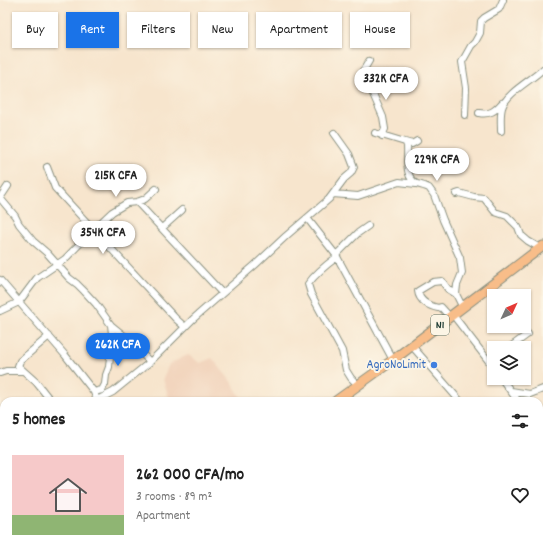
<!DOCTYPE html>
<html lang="en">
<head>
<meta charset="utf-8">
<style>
  body { margin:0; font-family:Dekko,sans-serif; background:#f2f2f2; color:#222; height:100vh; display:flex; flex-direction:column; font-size:15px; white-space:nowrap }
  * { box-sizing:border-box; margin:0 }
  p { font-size:13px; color:#767676 }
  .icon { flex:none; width:22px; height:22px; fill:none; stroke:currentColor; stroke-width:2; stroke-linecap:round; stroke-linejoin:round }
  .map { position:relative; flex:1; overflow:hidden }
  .side { position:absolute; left:0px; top:397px; width:543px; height:156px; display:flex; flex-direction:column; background:#fff; border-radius:12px 12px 0 0; box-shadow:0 1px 3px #0004 }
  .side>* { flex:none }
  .hud { position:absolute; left:12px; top:12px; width:519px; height:36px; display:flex; gap:8px }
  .needle { width:26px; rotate:46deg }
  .tools { position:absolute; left:487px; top:289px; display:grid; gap:8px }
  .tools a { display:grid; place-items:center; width:44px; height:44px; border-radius:0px; background:#fff; box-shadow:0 1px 3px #0004; font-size:20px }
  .price { position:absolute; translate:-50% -34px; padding:0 9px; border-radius:14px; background:#fff; color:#222; font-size:13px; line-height:26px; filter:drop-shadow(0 1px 2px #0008) }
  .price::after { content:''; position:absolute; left:50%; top:24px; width:12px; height:9px; margin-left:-6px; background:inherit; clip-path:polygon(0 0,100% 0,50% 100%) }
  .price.on { background:#1a73e8; color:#fff }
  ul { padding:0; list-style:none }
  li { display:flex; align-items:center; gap:12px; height:100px; padding:0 12px }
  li+li { border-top:1px solid #e0e0e0 }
  li span { display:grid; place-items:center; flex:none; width:112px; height:80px; border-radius:0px; color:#555 }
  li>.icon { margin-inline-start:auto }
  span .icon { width:48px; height:48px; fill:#fffc; stroke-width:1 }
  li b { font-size:17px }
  h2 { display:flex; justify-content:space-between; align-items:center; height:48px; padding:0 12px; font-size:17px }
  .chip { padding:0 14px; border-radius:0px; background:#fff; box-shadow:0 1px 3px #0004; font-size:14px; line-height:36px }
  .chip.on { background:#1a73e8; color:#fff }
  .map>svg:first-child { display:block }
  .built { fill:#f2d5be }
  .green { fill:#93de9a; stroke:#598e67 }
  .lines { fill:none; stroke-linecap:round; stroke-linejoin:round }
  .minor-casing { stroke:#8b9180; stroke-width:8 }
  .highway-casing { stroke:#8b9180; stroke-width:11 }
  .minor { stroke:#fff; stroke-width:6 }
  .highway { stroke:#f8bd89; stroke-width:9 }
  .shop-dot { fill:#3f7fe0; stroke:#fcf5e5; stroke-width:1.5 }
  .labels { text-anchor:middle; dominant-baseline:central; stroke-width:4; stroke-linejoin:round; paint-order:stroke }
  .shield { fill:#fcf5e5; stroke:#617469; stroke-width:1 }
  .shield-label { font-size:12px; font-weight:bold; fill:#1f3d34 }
  .shop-label { font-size:13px; fill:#366cbe; stroke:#fcf5e5; text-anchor:end }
</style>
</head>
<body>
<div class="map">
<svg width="543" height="553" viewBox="0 0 543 553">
  <rect width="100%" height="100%" fill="#fcf5e5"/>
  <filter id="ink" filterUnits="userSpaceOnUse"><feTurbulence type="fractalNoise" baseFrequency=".025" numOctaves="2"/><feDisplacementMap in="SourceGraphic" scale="8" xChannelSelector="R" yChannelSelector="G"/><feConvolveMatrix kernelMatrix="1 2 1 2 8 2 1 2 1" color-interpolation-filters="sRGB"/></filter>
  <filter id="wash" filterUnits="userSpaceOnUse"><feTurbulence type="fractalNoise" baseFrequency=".012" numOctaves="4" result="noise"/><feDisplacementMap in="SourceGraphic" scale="16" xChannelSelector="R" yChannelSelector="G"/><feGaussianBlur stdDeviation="0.9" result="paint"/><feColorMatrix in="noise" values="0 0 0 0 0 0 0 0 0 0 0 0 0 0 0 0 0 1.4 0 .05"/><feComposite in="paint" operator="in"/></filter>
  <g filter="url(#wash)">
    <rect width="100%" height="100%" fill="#f7e5cd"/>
    <!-- built -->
    <path class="built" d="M 188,355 L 200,363 L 212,358 L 230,380 L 243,401 L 170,401 L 163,379 L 169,364 Z
      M 4,460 L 4,549 L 61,549 L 55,553 L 0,553 L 0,463 Z
      M 145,549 L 220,549 L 223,553 L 139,553 Z"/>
    <!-- green -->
    <path class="green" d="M 294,549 L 442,549 L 439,553 L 296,553 Z"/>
  </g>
  <g filter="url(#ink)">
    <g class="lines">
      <defs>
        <path id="minor" d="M 268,24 L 273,27 L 276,40
          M 369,61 L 363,71 L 383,117 L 385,129 L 382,136
          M 479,113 C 490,115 495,111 502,103
          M 465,115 L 466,88 L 462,62 L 471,46 L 475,42 L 480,33 L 481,21 L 484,18 L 499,9 L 503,0
          M 501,131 C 501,123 500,115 502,108 C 506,93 532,80 543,69
          M 375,133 L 405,142 L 407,145 C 408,157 404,178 417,184 C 421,185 425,186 429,188 L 434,195 L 443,220 L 460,258 L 462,273 L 457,285 L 456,294 L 463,308
          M 405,142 L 412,144 L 417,141
          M 47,167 L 55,188 L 176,319 L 185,327
          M 8,186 L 0,198 L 15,216 L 19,224 L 33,241 L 47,253 L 69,278 L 77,284 L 84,291 L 96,304 L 111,325 L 127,338 L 150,362
          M 333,194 L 358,196 L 399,182 L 416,184
          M 456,194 L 459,193 L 474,197 L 484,198 L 495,212 L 507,216 L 518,227 L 521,235 L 528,241 L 540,248
          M 137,202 L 222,293
          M 307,218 L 336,255 L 393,360
          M 162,228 L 182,210
          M 336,255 L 358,233 L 368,226
          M 337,257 C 326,265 316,273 308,284 L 311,294 L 342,351 L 346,370 L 351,378 L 358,385
          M 0,280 L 65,355 L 94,392 L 97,401
          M 0,311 L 19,302 L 37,278 L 65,259 L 93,230 L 112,212 L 127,203 L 137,202 L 145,199 L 156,189
          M 453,315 L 494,368
          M 450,317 L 441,307 L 438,308 C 429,306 419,301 418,291 L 433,282 L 442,281 L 448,289 L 456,294
          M 49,336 L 20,361 L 18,366 L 36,382 L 51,401
          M 412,346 L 460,401
          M 509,348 L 528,334
          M 0,373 L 6,371 L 22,371
          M 501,378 L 518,401
          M 511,391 L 530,394 L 543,389
          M 94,392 L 102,390 L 105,384 L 106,375 L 109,367 L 112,334 L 111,325
          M 95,401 L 113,392 L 150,362 L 193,319 L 255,265 L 286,236 L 329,199 L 344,179 L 351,173 L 354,167 L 349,154 L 334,133
          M 0,429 L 4,428
          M 539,429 L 543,434
          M 539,495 L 543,500"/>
        <path id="highway" d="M 336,401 L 393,360 L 543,246
          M 129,553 L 135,549"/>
      </defs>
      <!-- minor casing -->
      <use href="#minor" class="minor-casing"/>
      <!-- highway casing -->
      <use href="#highway" class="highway-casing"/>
      <!-- minor -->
      <use href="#minor" class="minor"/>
      <!-- highway -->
      <use href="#highway" class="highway"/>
    </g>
  </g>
  <!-- markers -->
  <circle class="shop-dot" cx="434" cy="365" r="4"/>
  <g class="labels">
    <!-- shield labels -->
    <rect class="shield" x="431" y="315" width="18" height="20" rx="3"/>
    <g class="shield-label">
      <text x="440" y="325">N1</text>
    </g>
    <!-- shop labels -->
    <g class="shop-label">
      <text x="426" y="365">AgroNoLimit</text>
    </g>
  </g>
</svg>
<div class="tools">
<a><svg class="needle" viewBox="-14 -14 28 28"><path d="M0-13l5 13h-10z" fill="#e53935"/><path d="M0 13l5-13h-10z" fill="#767676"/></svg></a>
<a><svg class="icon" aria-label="layers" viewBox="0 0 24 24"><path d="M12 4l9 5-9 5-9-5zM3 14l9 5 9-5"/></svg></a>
</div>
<b class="price" style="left:386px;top:101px">332K CFA</b>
<b class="price" style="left:437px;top:182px">229K CFA</b>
<b class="price" style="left:116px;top:198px">215K CFA</b>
<b class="price" style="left:103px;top:255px">354K CFA</b>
<b class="price on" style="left:118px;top:367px">262K CFA</b>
<div class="hud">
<a class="chip">Buy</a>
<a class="chip on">Rent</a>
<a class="chip">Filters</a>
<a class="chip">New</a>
<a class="chip">Apartment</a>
<a class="chip">House</a>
</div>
<section class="side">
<h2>5 homes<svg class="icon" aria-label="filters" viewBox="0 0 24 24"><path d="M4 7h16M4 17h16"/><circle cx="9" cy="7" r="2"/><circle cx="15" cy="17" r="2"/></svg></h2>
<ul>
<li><span style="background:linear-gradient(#f6c9c9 75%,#8fb573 0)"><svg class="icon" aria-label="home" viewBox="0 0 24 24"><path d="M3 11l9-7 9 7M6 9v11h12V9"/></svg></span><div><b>262 000 CFA/mo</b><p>3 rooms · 89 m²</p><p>Apartment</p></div><svg class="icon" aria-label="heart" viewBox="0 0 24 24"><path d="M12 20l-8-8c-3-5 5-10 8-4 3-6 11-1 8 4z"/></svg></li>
</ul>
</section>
</div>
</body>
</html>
